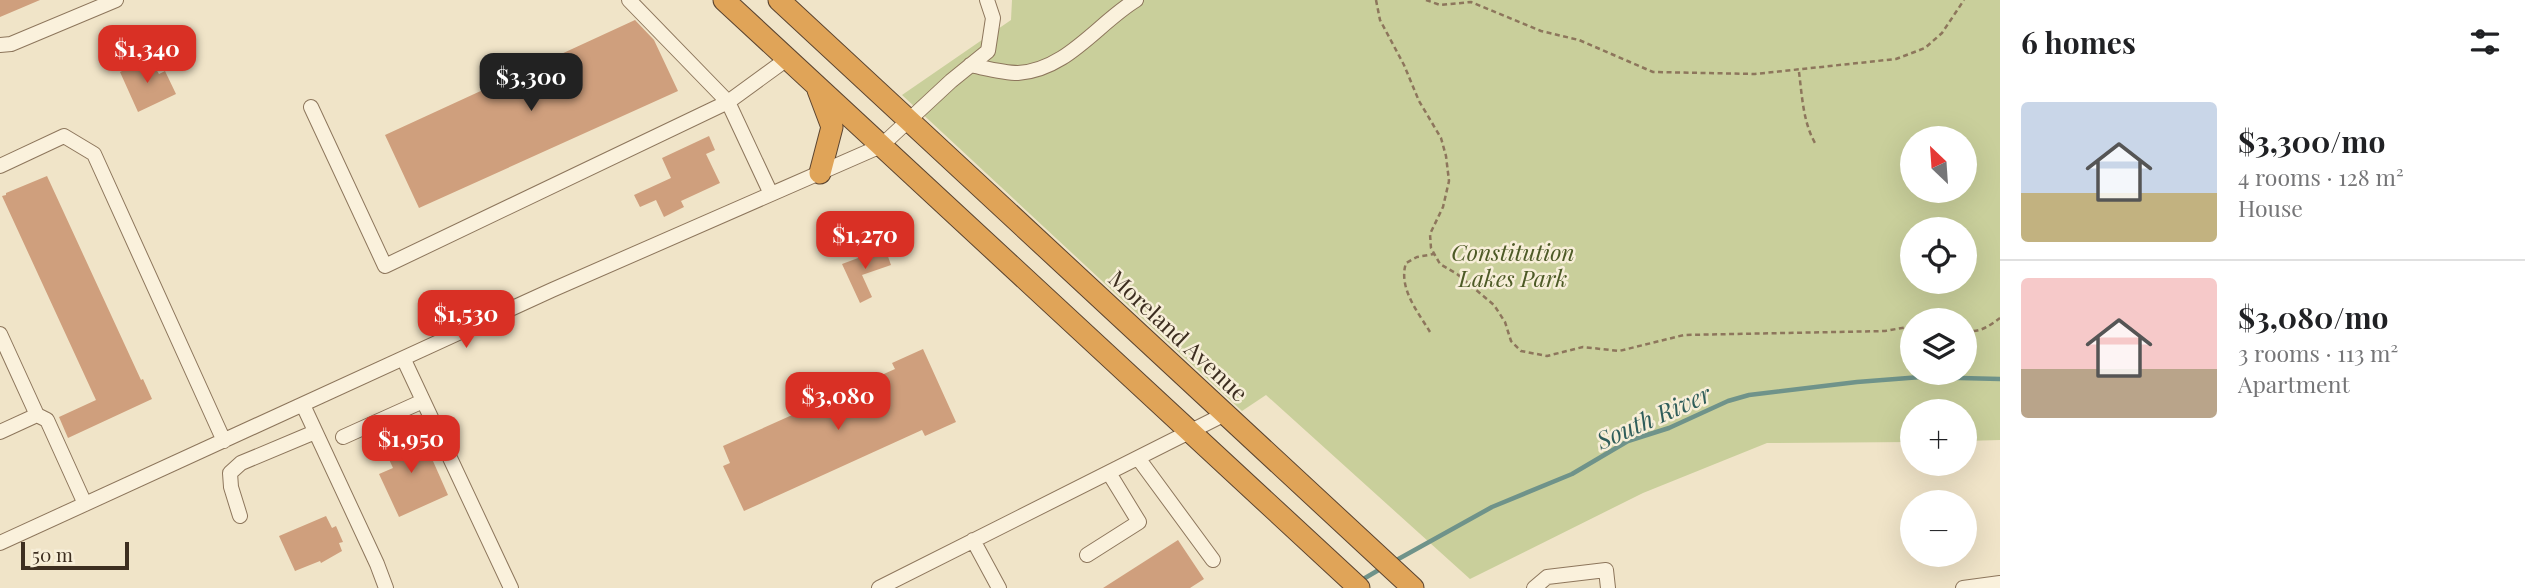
<!DOCTYPE html>
<html lang="en">
<head>
<meta charset="utf-8">
<style>
  body { margin:0; font-family:"Playfair Display",serif; background:#f6f6f6; color:#202124; height:100vh; display:flex; flex-direction:column; font-size:26px; white-space:nowrap }
  * { box-sizing:border-box; margin:0 }
  p { font-size:23px; color:#757577 }
  .icon { flex:none; width:38px; height:38px; fill:none; stroke:currentColor; stroke-width:2; stroke-linecap:round; stroke-linejoin:round }
  .map { position:relative; flex:1; overflow:hidden }
  .sheet { display:flex; flex-direction:column; background:#fff; width:525px }
  .sheet>* { flex:none }
  .needle { width:46px; rotate:335deg }
  .controls { position:absolute; left:1900px; top:126px; display:grid; gap:14px }
  .controls a { display:grid; place-items:center; width:77px; height:77px; border-radius:50%; background:#fff; box-shadow:0 7px 28px #0002; font-size:35px }
  .scale { position:absolute; left:21px; bottom:18px; width:108px; box-sizing:border-box; padding-left:7px; border:4px solid #3d2e20; border-top:0; font-size:19px; line-height:24px; white-space:nowrap; color:#3d2e20; -webkit-text-stroke:5px #f7eed8; paint-order:stroke }
  .price { position:absolute; translate:-50% -60px; padding:0 16px; border-radius:14px; background:#d93025; color:#fff; font-size:23px; line-height:46px; filter:drop-shadow(0 2px 4px #0008) }
  .price::after { content:''; position:absolute; left:50%; top:42px; width:21px; height:16px; margin-left:-10px; background:inherit; clip-path:polygon(0 0,100% 0,50% 100%) }
  .price.active { background:#222; color:#fff }
  ul { padding:0; list-style:none }
  li { display:flex; align-items:center; gap:21px; height:175px; padding:0 21px }
  li+li { border-top:2px solid #e0e0e0 }
  li span { display:grid; place-items:center; flex:none; width:196px; height:140px; border-radius:7px; color:#555 }
  li>.icon { margin-inline-start:auto }
  span .icon { width:84px; height:84px; fill:#fffc; stroke-width:1 }
  li b { font-size:30px }
  h2 { display:flex; justify-content:space-between; align-items:center; height:84px; padding:0 21px; font-size:30px }
  main { display:flex; flex:1; min-height:0 }
  .map>svg:first-child { display:block }
  .green { fill:#c9cf9b; fill-rule:evenodd }
  .lines { fill:none; stroke-linecap:round; stroke-linejoin:round }
  .stream { stroke:#6f938a; stroke-width:4.5 }
  .building { fill:#cf9f7d }
  .minor-casing { stroke:#8d765c; stroke-width:16 }
  .highway-casing { stroke:#5b4430; stroke-width:23 }
  .path { stroke:#8d765c; stroke-width:2.5; stroke-dasharray:5 3.5; stroke-linecap:butt }
  .minor { stroke:#faf1dc; stroke-width:14 }
  .highway { stroke:#e0a458; stroke-width:21 }
  .labels { text-anchor:middle; dominant-baseline:central; stroke-width:5; stroke-linejoin:round; paint-order:stroke }
  .park-label { font-size:23px; font-style:italic; fill:#4d5a26; stroke:#f7eed8 }
  .street-label { font-size:23px; fill:#3d2e20; stroke:#f7eed8 }
  .water-label { font-size:24px; font-style:italic; fill:#2f5d5a; stroke:#f7eed8 }
</style>
</head>
<body>
<main>
<div class="map">
<svg width="2000" height="588" viewBox="0 0 2000 588">
  <rect width="100%" height="100%" fill="#f0e4c8"/>
  <!-- green -->
  <path class="green" d="M 1012,0 L 2000,0 L 2000,440 L 1965,441 L 1965,411 L 1913,411 L 1913,442 L 1767,443 L 1643,493 L 1470,579 L 1266,395 L 1242,411 L 902,95 L 1011,20 ZM 1913,138 L 1965,138 L 1965,191 L 1913,191 ZM 1913,229 L 1965,229 L 1965,282 L 1913,282 ZM 1913,320 L 1965,320 L 1965,373 L 1913,373 Z"/>
  <g class="lines">
    <!-- stream -->
    <path class="stream" d="M 1393,562 L 1492,507 L 1572,474 L 1628,441 L 1669,428 L 1728,401 L 1749,395 L 1857,382 L 1921,377 L 2000,379
      M 1360,581 L 1382,568"/>
  </g>
  <!-- building -->
  <path class="building" d="M 0,0 L 40,0 L 0,17 Z
    M 635,20 L 654,40 L 678,91 L 419,208 L 385,135 Z
    M 147,59 L 153,70 L 156,69 L 159,74 L 165,71 L 176,94 L 138,112 L 120,72 Z
    M 709,136 L 715,150 L 706,154 L 720,183 L 681,201 L 684,207 L 664,217 L 656,200 L 640,207 L 634,195 L 671,178 L 662,158 Z
    M 47,176 L 141,380 L 143,379 L 152,399 L 68,438 L 59,417 L 96,400 L 2,196 L 6,195 L 6,193 Z
    M 885,248 L 891,265 L 862,275 L 872,297 L 860,303 L 842,264 Z
    M 923,349 L 956,422 L 925,436 L 922,430 L 744,511 L 723,466 L 730,463 L 723,446 L 895,369 L 892,363 Z
    M 415,430 L 426,453 L 429,452 L 448,495 L 399,517 L 379,474 L 393,468 L 382,444 Z
    M 326,516 L 332,528 L 336,526 L 343,542 L 339,543 L 342,551 L 321,563 L 320,561 L 295,571 L 279,536 Z
    M 1178,540 L 1204,579 L 1190,588 L 1103,588 Z"/>
  <g class="lines">
    <defs>
      <path id="minor" d="M 0,45 L 11,44 L 116,0
        M 970,65 C 985,68 1003,73 1018,73 C 1067,70 1098,23 1136,0
        M 311,107 L 385,266 L 728,102 L 629,0
        M 0,166 L 64,136 L 94,154 L 224,441
        M 771,194 L 728,102 L 787,59
        M 0,334 L 37,415 L 0,432
        M 404,360 L 511,588
        M 303,405 L 377,564 L 386,588
        M 37,415 L 47,420 L 85,504
        M 343,437 L 423,401
        M 1138,458 L 1213,560
        M 240,516 L 231,487 L 230,473 L 241,463 L 315,432
        M 973,540 L 999,588
        M 0,543 L 552,290 L 881,146 L 951,81 L 988,51 L 993,18 L 987,0
        M 1087,555 L 1139,522 L 1109,473
        M 879,588 L 1225,414
        M 1534,588 L 1547,577 L 1606,570 L 1608,588
        M 1963,588 L 2000,583"/>
      <path id="highway" d="M 724,0 L 1359,588
        M 779,0 L 1413,588
        M 818,90 L 832,127 L 820,173"/>
    </defs>
    <!-- minor casing -->
    <use href="#minor" class="minor-casing"/>
    <!-- highway casing -->
    <use href="#highway" class="highway-casing"/>
    <!-- path -->
    <path class="path" d="M 1376,0 L 1380,20 L 1404,65 L 1419,101 L 1441,138 L 1446,156 L 1449,181 L 1443,207 L 1430,234 L 1431,248 L 1440,264 L 1457,274 L 1494,305 L 1505,322 L 1511,341 L 1521,351 L 1547,356 L 1583,347 L 1619,351 L 1684,335 L 1885,331 L 1913,326
      M 1426,0 L 1440,5 L 1471,2 L 1541,31 L 1579,40 L 1653,72 L 1755,74 L 1896,59 L 1925,48 L 1942,33 L 1964,0
      M 1799,72 C 1802,95 1803,122 1815,143
      M 1965,330 C 1979,334 1989,326 2000,318
      M 1430,332 C 1418,312 1398,288 1406,263 L 1417,257 L 1434,254"/>
    <!-- minor -->
    <use href="#minor" class="minor"/>
    <!-- highway -->
    <use href="#highway" class="highway"/>
  </g>
  <g class="labels">
    <!-- park labels -->
    <g class="park-label">
      <text x="1513" y="251">Constitution<tspan x="1513" dy="26">Lakes Park</tspan></text>
    </g>
    <!-- street labels -->
    <g class="street-label">
      <text transform="translate(1179 335) rotate(43)">Moreland Avenue</text>
    </g>
    <!-- water labels -->
    <g class="water-label">
      <text transform="translate(1653 416) rotate(-24)">South River</text>
    </g>
  </g>
</svg>
<div class="controls">
<a><svg class="needle" viewBox="-14 -14 28 28"><path d="M0-13l5 13h-10z" fill="#e53935"/><path d="M0 13l5-13h-10z" fill="#757577"/></svg></a>
<a><svg class="icon" aria-label="locate" viewBox="0 0 24 24"><circle cx="12" cy="12" r="6"/><path d="M12 2v4M12 18v4M2 12h4M18 12h4"/></svg></a>
<a><svg class="icon" aria-label="layers" viewBox="0 0 24 24"><path d="M12 4l9 5-9 5-9-5zM3 14l9 5 9-5"/></svg></a>
<a>+</a>
<a>−</a>
</div>
<div class="scale">50 m</div>
<b class="price" style="left:147px;top:85px">$1,340</b>
<b class="price active" style="left:531px;top:113px">$3,300</b>
<b class="price" style="left:865px;top:271px">$1,270</b>
<b class="price" style="left:466px;top:350px">$1,530</b>
<b class="price" style="left:838px;top:432px">$3,080</b>
<b class="price" style="left:411px;top:475px">$1,950</b>
</div>
<section class="sheet">
<h2>6 homes<svg class="icon" aria-label="filters" viewBox="0 0 24 24"><path d="M4 7h16M4 17h16"/><circle cx="9" cy="7" r="2"/><circle cx="15" cy="17" r="2"/></svg></h2>
<ul>
<li><span style="background:linear-gradient(#c9d6e8 65%,#c2b280 0)"><svg class="icon" aria-label="home" viewBox="0 0 24 24"><path d="M3 11l9-7 9 7M6 9v11h12V9"/></svg></span><div><b>$3,300/mo</b><p>4 rooms · 128 m²</p><p>House</p></div></li>
<li><span style="background:linear-gradient(#f6c9c9 65%,#b9a48a 0)"><svg class="icon" aria-label="home" viewBox="0 0 24 24"><path d="M3 11l9-7 9 7M6 9v11h12V9"/></svg></span><div><b>$3,080/mo</b><p>3 rooms · 113 m²</p><p>Apartment</p></div></li>
</ul>
</section>
</main>
</body>
</html>
